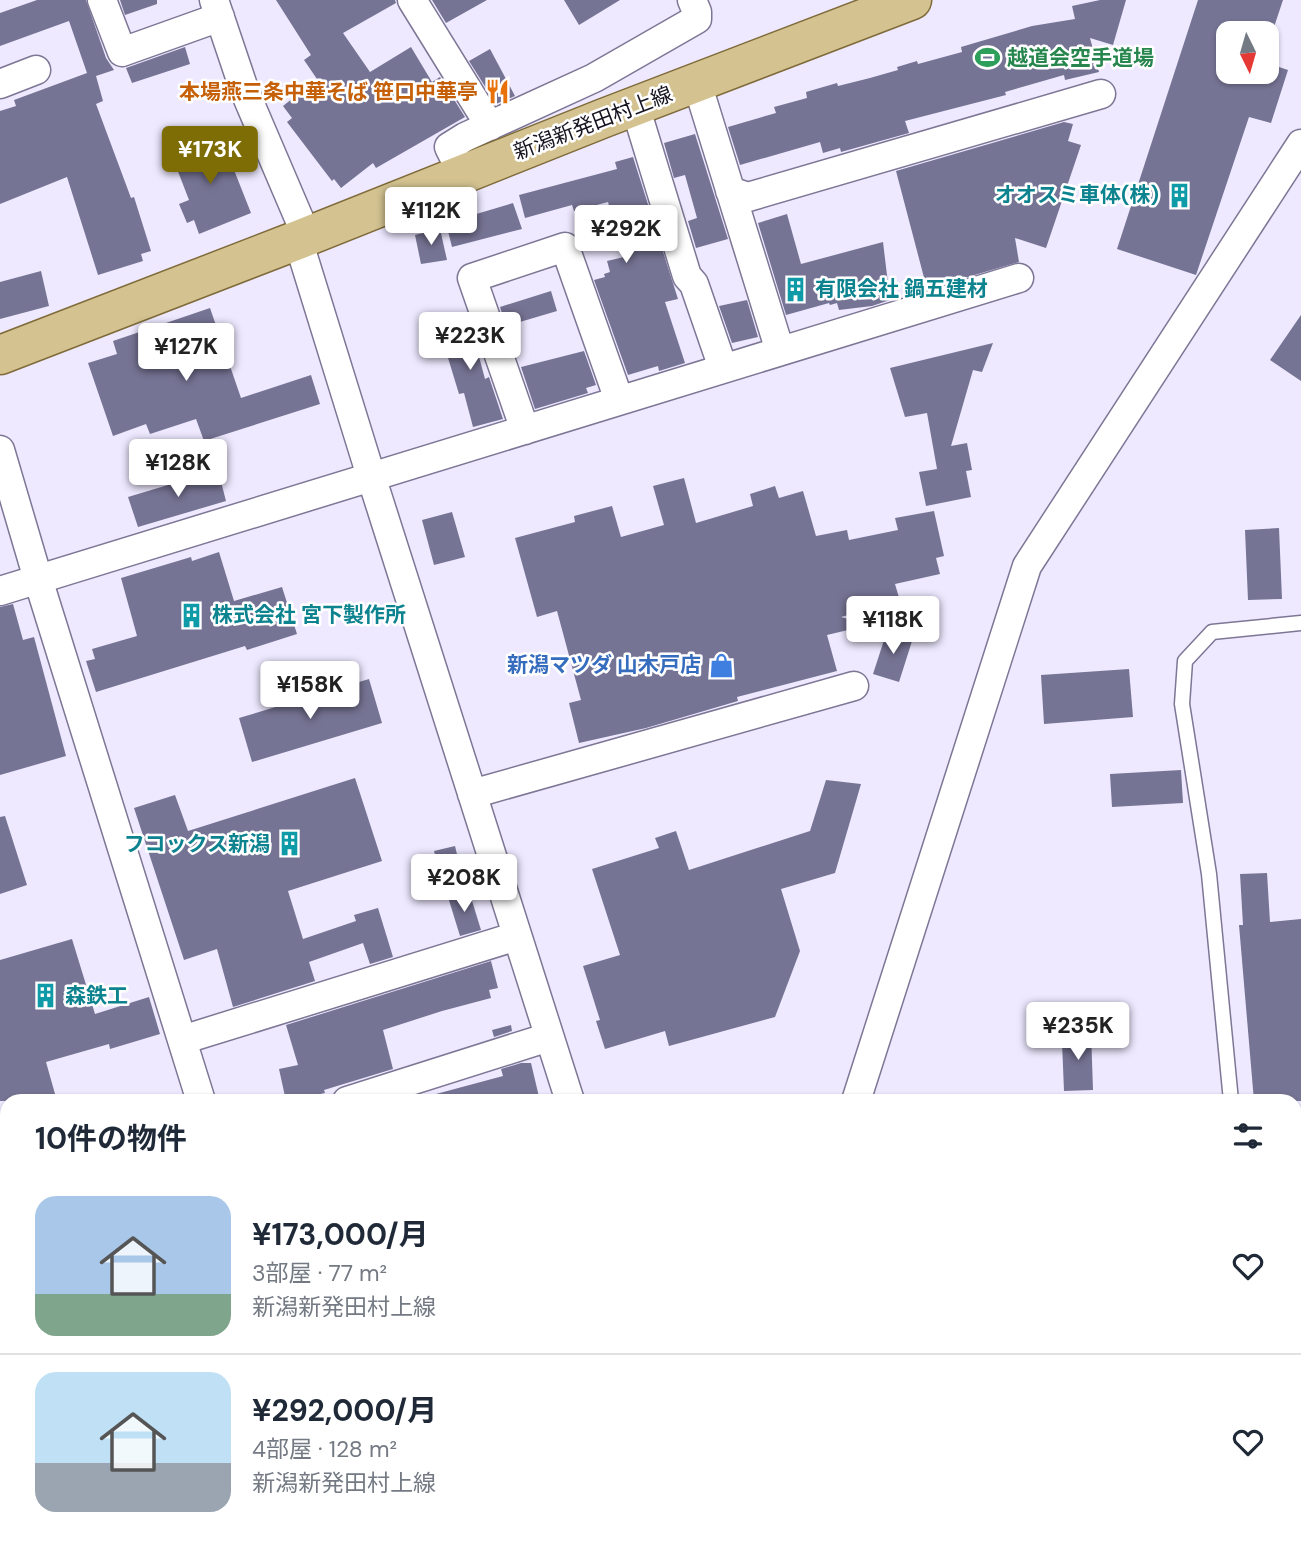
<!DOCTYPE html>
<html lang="ja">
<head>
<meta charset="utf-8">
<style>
  body { margin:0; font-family:"DM Sans","Noto Sans JP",sans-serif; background:#f6f6f7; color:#1f2937; height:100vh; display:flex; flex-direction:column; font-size:26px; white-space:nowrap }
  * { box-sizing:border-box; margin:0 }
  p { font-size:23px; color:#747a83 }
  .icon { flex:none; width:38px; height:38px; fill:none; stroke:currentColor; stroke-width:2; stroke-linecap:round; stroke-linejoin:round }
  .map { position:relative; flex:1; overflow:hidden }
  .side { position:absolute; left:0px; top:1094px; width:1302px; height:450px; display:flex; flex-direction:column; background:#fff; border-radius:21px 21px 0 0; box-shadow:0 2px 5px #0004 }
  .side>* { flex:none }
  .needle { width:46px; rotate:175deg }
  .fabs { position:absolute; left:1216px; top:21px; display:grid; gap:14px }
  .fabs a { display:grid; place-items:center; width:63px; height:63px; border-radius:14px; background:#fff; box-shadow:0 2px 5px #0004; font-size:35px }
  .price { position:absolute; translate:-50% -60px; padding:0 16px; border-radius:7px; background:#fff; color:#222; font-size:23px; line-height:46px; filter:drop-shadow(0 2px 4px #0008) }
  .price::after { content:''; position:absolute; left:50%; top:42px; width:21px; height:16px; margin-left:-10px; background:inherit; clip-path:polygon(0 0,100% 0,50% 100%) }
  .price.on { background:#7e6c05; color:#fff }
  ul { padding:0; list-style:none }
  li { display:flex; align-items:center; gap:21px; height:175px; padding:0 35px }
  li+li { border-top:2px solid #e0e1e3 }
  li span { display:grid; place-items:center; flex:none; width:196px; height:140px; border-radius:21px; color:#555 }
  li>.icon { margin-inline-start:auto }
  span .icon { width:84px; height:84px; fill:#fffc; stroke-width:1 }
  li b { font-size:30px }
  h2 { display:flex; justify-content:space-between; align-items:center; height:84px; padding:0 35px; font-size:30px }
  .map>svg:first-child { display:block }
  .building { fill:#767494 }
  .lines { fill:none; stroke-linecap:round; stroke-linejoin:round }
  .lane-casing { stroke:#7d7695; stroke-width:17 }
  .street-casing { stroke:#7d7695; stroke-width:31 }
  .primary-casing { stroke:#7f6b39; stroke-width:41 }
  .lane { stroke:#fff; stroke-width:14 }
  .street { stroke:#fff; stroke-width:28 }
  .primary { stroke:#d4c391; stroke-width:38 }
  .labels { text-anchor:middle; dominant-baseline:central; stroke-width:5; stroke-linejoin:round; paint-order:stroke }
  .leisure-label { font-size:21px; font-weight:bold; fill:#27864d; stroke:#fff; text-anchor:start }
  .food-label { font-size:21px; font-weight:bold; fill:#c56008; stroke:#fff; text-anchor:end }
  .street-label { font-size:21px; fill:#15121e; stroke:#fff }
  .culture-label { font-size:21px; font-weight:bold; fill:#0d838f; stroke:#fff; text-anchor:start }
  .shop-label { font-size:21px; font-weight:bold; fill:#366cbe; stroke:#fff; text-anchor:end }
</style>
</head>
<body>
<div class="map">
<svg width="1301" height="1542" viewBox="0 0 1301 1542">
  <rect width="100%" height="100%" fill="#eee9ff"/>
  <!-- building -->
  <path class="building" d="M 37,0 L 86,0 L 106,58 L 114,70 L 96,76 L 103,101 L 96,104 L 131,198 L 134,197 L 151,251 L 141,254 L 143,261 L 98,275 L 67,177 L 0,204 L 0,111 L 16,106 L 14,100 L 87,73 L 69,21 L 0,46 L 0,13 Z
    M 120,0 L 157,0 L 157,4 L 125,15 Z
    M 276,0 L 395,0 L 396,3 L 343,33 L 370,72 L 411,47 L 432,82 L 440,77 L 465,117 L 376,168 L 373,163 L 341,188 L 334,179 L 332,181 L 287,122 L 292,118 L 283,106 L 317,79 L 304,60 L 311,55 Z
    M 432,0 L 487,0 L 446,23 Z
    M 564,0 L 620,0 L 579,25 Z
    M 1100,0 L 1126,0 L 1113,45 L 1090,38 L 1099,72 L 1065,80 L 1064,75 L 1005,92 L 1006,95 L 905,121 L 909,133 L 841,152 L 840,148 L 823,153 L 820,142 L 740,165 L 728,127 L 776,113 L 774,107 L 807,98 L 806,92 L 837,83 L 838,86 L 870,78 L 898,70 L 897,67 L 917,61 L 918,64 L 962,52 L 961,47 L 1032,26 L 1075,19 L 1072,6 Z
    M 1198,0 L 1283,0 L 1267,48 L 1267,33 L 1228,33 L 1228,72 L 1267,72 L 1267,63 L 1288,70 L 1271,123 L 1249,117 L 1196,275 L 1117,249 Z
    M 185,47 L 190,64 L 132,83 L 126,68 Z
    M 490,49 L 515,96 L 496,104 L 469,61 Z
    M 1064,122 L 1073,124 L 1068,141 L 1081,145 L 1046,248 L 1015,238 L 1019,262 L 927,289 L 896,171 Z
    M 695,134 L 728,239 L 696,248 L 688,221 L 697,218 L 685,175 L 674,178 L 664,143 Z
    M 221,137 L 251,213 L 199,234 L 194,220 L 187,223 L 179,204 L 189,200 L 172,156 Z
    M 633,157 L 678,299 L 665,302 L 685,363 L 659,371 L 658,366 L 628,375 L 594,280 L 605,277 L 604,274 L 610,272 L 607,261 L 624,257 L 608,202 L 574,211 L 572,205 L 525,218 L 519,195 L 617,169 L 615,162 Z
    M 513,203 L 522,229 L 452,247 L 446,223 Z
    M 787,214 L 801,264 L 883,242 L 890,300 L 872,306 L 839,310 L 837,303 L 830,305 L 829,303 L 786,315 L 758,223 Z
    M 440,229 L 447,260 L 421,264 L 415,235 Z
    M 41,271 L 49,306 L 0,319 L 0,282 Z
    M 551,291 L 557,311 L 506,326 L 500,307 Z
    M 747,300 L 758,337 L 732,343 L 719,306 Z
    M 210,308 L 241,398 L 311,375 L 320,404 L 204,441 L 196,419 L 150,434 L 146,424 L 113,436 L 88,363 L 117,354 L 113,341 Z
    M 1301,315 L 1301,381 L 1270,360 Z
    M 468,316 L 485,379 L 489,377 L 503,419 L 473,427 L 464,393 L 459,394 L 438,325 Z
    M 993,343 L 982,372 L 973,370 L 951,446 L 967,443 L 972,470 L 966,471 L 971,497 L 926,506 L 919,472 L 937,469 L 927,413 L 905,417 L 890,368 Z
    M 584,351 L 596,385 L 586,388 L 588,393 L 535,409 L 521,367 Z
    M 218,470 L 226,501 L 138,527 L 128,497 Z
    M 684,478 L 696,523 L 753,506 L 750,494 L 775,486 L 779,498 L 803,491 L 816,536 L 847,530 L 849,540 L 898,530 L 895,518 L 934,511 L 944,556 L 936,558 L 940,574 L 895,584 L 900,601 L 841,617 L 869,625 L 827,635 L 837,671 L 737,697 L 738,701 L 646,728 L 579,743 L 569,703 L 581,700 L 557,611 L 537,617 L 515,538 L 575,522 L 574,516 L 612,506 L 621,537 L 664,525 L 653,486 Z
    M 452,512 L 465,557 L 434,565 L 422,520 Z
    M 1279,528 L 1282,599 L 1248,600 L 1245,530 Z
    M 219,552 L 234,601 L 282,587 L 297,634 L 247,650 L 245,646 L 96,692 L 86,661 L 95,659 L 92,649 L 137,636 L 121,578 L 191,557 L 192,561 Z
    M 13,604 L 23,640 L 34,637 L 66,756 L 0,775 L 0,607 Z
    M 887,631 L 913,638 L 899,682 L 873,674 Z
    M 1129,669 L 1133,717 L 1044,724 L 1041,675 Z
    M 369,679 L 382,723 L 252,762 L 239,718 Z
    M 1181,770 L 1183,803 L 1112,807 L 1110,774 Z
    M 355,778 L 382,861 L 288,891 L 303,939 L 356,921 L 354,915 L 378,908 L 393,957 L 370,964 L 363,943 L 309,962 L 315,981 L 233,1007 L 217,949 L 184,960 L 134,808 L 175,795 L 188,831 Z
    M 826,780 L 861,784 L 835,873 L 781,889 L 800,951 L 775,1017 L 669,1046 L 665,1031 L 605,1049 L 596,1021 L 600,1020 L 583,966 L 620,955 L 592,869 L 659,848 L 655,838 L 676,831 L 689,870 L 810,831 Z
    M 5,816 L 27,885 L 0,894 L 0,817 Z
    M 455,846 L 462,875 L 442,880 L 434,851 Z
    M 1267,873 L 1270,922 L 1301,919 L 1301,1101 L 1254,1101 L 1239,925 L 1243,925 L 1240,874 Z
    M 469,891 L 481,930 L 460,936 L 448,897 Z
    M 72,939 L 95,1014 L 149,997 L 160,1034 L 110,1049 L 109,1044 L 46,1062 L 57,1101 L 0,1101 L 0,960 Z
    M 491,961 L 498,988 L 489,990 L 491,998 L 442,1011 L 383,1030 L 393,1069 L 324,1090 L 325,1093 L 286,1101 L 279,1069 L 298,1065 L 286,1025 Z
    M 511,1025 L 512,1031 L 494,1037 L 492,1030 Z
    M 1091,1031 L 1093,1090 L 1064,1091 L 1062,1042 L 1070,1041 L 1069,1032 Z
    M 521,1063 L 531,1063 L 540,1101 L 437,1101 L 436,1094 L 503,1076 L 501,1069 Z"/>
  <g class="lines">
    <defs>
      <path id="lane" d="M 1231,1101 L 1209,874 L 1182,704 L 1185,661 L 1212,632 L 1301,623
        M 346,1536 L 347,1542
        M 1258,1536 L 1259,1542"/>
      <path id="street" d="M 102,0 L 122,52 L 220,17
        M 214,0 L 245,92 L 307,237
        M 412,0 L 490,126
        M 697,83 L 780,351
        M 0,84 L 36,70
        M 635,106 L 687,276 L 694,284 L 723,368
        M 463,175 L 449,147 L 465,137 L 594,78 L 697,19 L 697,12 L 692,0
        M 730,191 L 748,197 L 1101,94
        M 298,240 L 371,476 L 570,1101
        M 525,430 L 472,278 L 565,247 L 619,400
        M 0,450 L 38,579 L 201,1101
        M 0,591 L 1019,278
        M 472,794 L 854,686
        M 182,1040 L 517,936
        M 347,1101 L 549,1037
        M 856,1101 L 1027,566 L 1301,144
        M 86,1542 L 103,1536
        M 708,1542 L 710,1536"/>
      <path id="primary" d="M 0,355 L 298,240 L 604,118 L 912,0"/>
    </defs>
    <!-- lane casing -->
    <use href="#lane" class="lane-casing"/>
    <!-- street casing -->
    <use href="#street" class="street-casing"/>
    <!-- primary casing -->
    <use href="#primary" class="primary-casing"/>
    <!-- lane -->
    <use href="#lane" class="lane"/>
    <!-- street -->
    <use href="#street" class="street"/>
    <!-- primary -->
    <use href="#primary" class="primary"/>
  </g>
  <!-- icons -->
  <defs>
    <symbol id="stadium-bare" viewBox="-9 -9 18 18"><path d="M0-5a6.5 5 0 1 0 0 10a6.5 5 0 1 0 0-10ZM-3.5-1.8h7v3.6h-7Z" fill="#2e9e5b" stroke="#fff" stroke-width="2.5" paint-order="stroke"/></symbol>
    <symbol id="restaurant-bare" viewBox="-9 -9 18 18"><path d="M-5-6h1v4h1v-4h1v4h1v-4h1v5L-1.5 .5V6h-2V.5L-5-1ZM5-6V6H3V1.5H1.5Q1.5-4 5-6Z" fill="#e8710a" stroke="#fff" stroke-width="2.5" paint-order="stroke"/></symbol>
    <symbol id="building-bare" viewBox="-9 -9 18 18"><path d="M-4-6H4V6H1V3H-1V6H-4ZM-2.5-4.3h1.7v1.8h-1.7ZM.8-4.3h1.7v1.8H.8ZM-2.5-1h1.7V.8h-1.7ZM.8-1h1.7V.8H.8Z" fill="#0f9aa8" stroke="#fff" stroke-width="2.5" paint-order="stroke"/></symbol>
    <symbol id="shop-bare" viewBox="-9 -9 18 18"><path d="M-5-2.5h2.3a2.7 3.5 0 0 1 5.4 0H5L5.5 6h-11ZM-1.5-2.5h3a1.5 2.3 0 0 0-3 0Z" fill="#3f7fe0" stroke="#fff" stroke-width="2.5" paint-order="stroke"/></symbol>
  </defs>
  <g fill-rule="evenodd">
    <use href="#stadium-bare" x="970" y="40" width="35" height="35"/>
    <use href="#restaurant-bare" x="480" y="74" width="35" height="35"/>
    <use href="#building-bare" x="1162" y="178" width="35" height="35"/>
    <use href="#building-bare" x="778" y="272" width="35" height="35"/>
    <use href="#building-bare" x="174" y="598" width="35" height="35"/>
    <use href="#shop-bare" x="704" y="648" width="35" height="35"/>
    <use href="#building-bare" x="272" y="826" width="35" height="35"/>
    <use href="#building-bare" x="28" y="978" width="35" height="35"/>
  </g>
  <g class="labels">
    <!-- leisure labels -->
    <g class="leisure-label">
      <text x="1007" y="58">越道会空手道場</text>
    </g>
    <!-- food labels -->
    <g class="food-label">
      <text x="478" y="92">本場燕三条中華そば 笹口中華亭</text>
    </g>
    <!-- street labels -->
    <g class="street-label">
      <text transform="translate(593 123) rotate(-21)">新潟新発田村上線</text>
    </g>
    <!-- culture labels -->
    <g class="culture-label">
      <text x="1159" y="195" text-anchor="end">オオスミ車体(株)</text>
      <text x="815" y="289">有限会社 鍋五建材</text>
      <text x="212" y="615">株式会社 宮下製作所</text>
      <text x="270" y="844" text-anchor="end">フコックス新潟</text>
      <text x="65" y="996">森鉄工</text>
    </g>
    <!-- shop labels -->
    <g class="shop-label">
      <text x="701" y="665">新潟マツダ 山木戸店</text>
    </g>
  </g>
</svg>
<div class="fabs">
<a><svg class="needle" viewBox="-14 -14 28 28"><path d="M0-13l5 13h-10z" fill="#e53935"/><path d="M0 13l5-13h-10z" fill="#747a83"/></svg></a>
</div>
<b class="price on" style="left:210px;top:186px">¥173K</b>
<b class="price" style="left:431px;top:247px">¥112K</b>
<b class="price" style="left:626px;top:265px">¥292K</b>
<b class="price" style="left:470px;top:372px">¥223K</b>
<b class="price" style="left:186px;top:383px">¥127K</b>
<b class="price" style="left:178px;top:499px">¥128K</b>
<b class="price" style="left:893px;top:656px">¥118K</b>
<b class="price" style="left:310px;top:721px">¥158K</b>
<b class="price" style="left:464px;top:914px">¥208K</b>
<b class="price" style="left:1078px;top:1062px">¥235K</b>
<section class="side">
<h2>10件の物件<svg class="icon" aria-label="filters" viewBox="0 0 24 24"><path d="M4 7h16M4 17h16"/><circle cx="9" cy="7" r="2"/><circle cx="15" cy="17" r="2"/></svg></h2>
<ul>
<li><span style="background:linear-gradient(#a9c7e8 70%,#7fa58c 0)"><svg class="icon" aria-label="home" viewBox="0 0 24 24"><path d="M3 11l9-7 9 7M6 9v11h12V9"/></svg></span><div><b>¥173,000/月</b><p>3部屋 · 77 m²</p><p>新潟新発田村上線</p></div><svg class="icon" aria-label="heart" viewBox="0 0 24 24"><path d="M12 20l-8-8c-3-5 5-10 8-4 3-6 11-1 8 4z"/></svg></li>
<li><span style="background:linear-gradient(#bfe0f5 65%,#9aa5b1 0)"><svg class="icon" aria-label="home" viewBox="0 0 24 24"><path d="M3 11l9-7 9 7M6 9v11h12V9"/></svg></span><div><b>¥292,000/月</b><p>4部屋 · 128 m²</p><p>新潟新発田村上線</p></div><svg class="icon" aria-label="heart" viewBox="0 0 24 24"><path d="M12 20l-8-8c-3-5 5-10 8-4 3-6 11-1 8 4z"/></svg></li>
</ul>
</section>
</div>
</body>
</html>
